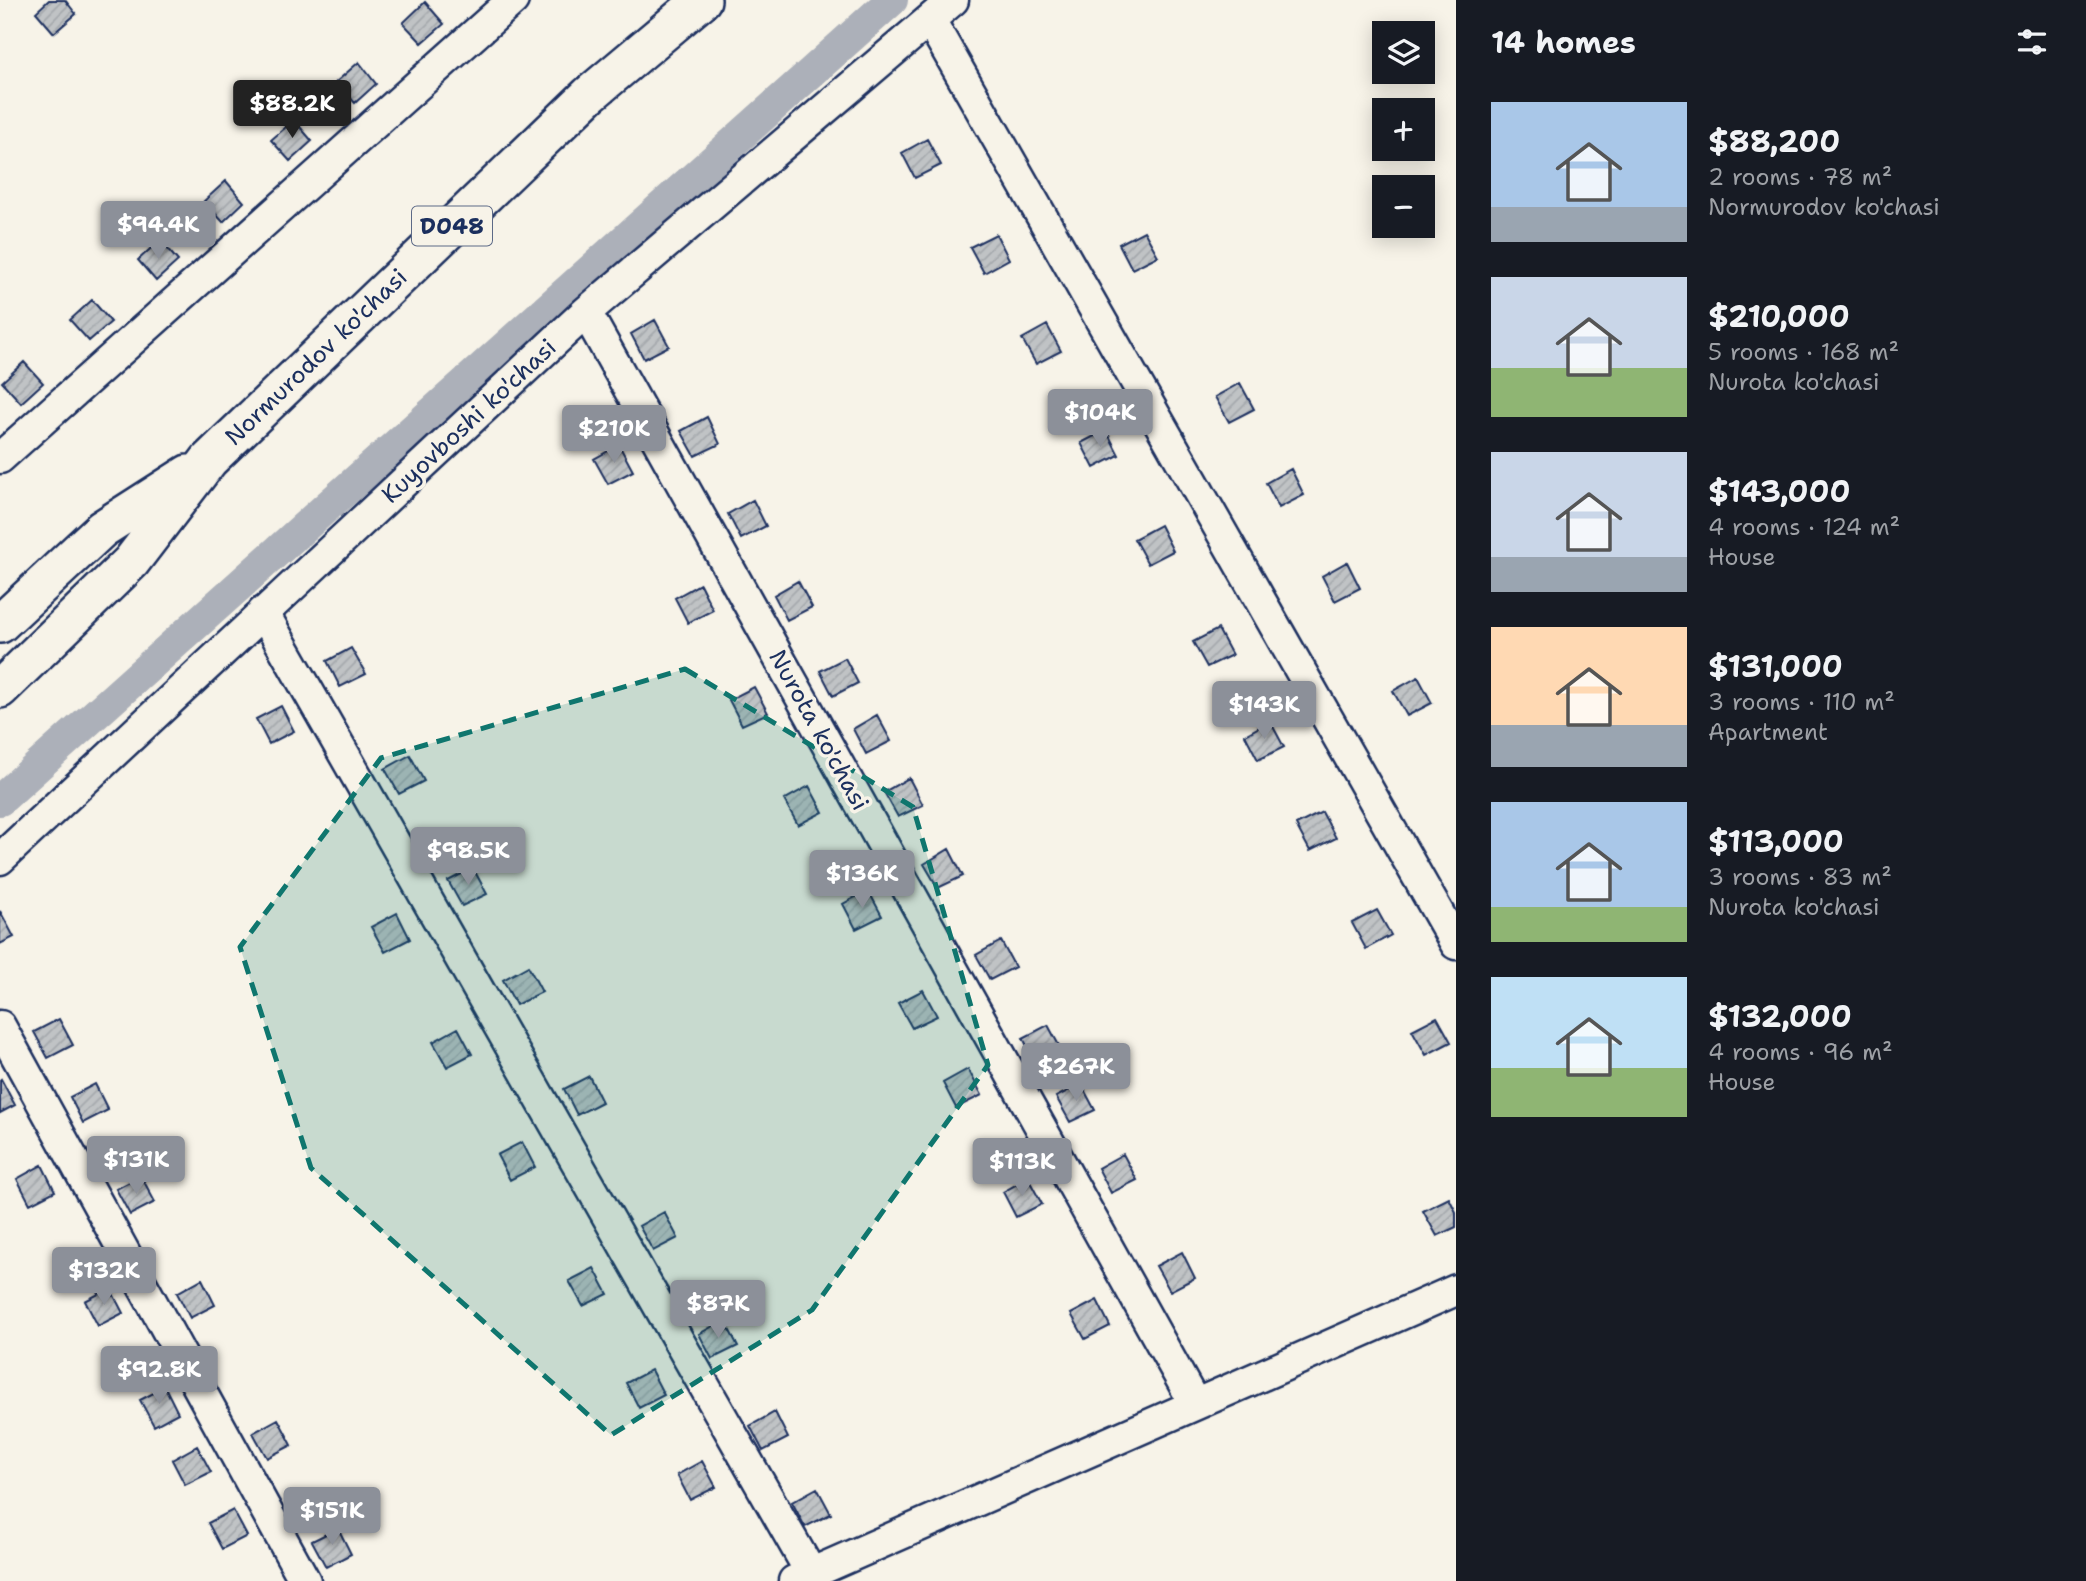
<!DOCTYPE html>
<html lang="en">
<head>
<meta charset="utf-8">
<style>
  body { margin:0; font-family:"Shantell Sans",sans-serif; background:#20242c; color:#f1f3f6; height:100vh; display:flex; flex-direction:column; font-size:26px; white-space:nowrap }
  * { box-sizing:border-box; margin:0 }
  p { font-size:23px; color:#9ea1a6 }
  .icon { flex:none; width:38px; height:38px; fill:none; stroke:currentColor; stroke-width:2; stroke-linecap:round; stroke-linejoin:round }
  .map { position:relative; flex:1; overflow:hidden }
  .side { display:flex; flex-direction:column; background:#171b24; width:630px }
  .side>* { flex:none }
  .tools { position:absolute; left:1372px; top:21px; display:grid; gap:14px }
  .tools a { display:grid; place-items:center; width:63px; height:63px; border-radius:0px; background:#171b24; box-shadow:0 4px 18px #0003; font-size:35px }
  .price { position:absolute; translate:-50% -60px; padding:0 16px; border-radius:7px; background:#8c9099; color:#fff; font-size:23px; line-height:46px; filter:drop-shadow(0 2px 4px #0008) }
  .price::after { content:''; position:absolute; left:50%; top:42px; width:21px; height:16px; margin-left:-10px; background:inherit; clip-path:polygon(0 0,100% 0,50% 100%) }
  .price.selected { background:#222; color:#fff }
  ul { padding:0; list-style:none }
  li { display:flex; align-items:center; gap:21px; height:175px; padding:0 35px }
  li span { display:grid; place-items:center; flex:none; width:196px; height:140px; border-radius:0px; color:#555 }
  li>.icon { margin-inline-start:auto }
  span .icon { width:84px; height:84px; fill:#fffc; stroke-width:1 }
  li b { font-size:30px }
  h2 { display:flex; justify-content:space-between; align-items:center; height:84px; padding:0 35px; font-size:30px }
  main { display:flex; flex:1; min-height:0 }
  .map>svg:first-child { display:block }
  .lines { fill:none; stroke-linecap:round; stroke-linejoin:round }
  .canal { stroke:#acb0b9; stroke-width:32 }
  .building { fill:url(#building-hatch); stroke:#1b2f5e; stroke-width:2 }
  .minor-casing { stroke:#1b2f5e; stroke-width:35 }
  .major-casing { stroke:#1b2f5e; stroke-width:42 }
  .minor { stroke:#f7f3e8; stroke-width:30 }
  .major { stroke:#f7f3e8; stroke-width:37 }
  .marked { fill:#0f766e; fill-opacity:0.2; stroke:#0f766e; stroke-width:5; stroke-dasharray:14 9; stroke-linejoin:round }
  .labels { text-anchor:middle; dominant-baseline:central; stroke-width:7; stroke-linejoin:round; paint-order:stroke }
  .shield { fill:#f7f3e8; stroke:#5d6a87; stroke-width:2 }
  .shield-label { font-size:23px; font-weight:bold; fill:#1b2f5e }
  .street-label { font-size:24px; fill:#1b2f5e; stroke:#f7f3e8 }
</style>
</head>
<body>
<main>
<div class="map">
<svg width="1456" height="1581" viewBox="0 0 1456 1581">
  <defs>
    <pattern id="building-hatch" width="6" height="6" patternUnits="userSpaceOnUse" patternTransform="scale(1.75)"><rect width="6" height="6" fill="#c0c3c5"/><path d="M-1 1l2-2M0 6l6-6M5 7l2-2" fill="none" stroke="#a4a8ac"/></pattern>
  </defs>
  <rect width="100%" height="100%" fill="#f7f3e8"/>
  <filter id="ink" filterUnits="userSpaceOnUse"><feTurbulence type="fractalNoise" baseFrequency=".0143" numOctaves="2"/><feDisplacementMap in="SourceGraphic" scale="14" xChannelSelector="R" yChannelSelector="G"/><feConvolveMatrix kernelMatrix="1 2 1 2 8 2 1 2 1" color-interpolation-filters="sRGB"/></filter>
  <g filter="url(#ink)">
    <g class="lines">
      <!-- canal -->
      <path class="canal" d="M 0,800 L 892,0"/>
    </g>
    <!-- building -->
    <path class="building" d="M 49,0 L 65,0 L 76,14 L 54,33 L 36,12 Z
      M 425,2 L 444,24 L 422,43 L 403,23 Z
      M 359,62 L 376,84 L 355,103 L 336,82 Z
      M 294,120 L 312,141 L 290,161 L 271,140 Z
      M 927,139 L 941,165 L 915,178 L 902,153 Z
      M 226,181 L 244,202 L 223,222 L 204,201 Z
      M 1144,231 L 1158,256 L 1132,269 L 1119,244 Z
      M 996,234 L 1009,259 L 984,273 L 970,247 Z
      M 160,240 L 178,261 L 156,281 L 138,260 Z
      M 92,300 L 111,322 L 89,341 L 70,320 Z
      M 655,320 L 669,346 L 644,359 L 631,334 Z
      M 1047,325 L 1061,351 L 1036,364 L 1022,339 Z
      M 24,362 L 43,383 L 21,403 L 2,382 Z
      M 1240,383 L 1254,409 L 1229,422 L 1215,397 Z
      M 707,417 L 720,444 L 695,456 L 681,431 Z
      M 1106,430 L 1119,455 L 1094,468 L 1081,443 Z
      M 619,445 L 633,471 L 608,484 L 594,459 Z
      M 1291,469 L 1304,495 L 1279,508 L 1266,483 Z
      M 753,500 L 766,526 L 741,539 L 728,514 Z
      M 1160,525 L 1173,551 L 1148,564 L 1134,539 Z
      M 1347,562 L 1360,588 L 1335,601 L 1322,576 Z
      M 798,581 L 812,607 L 787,620 L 774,595 Z
      M 700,584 L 713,610 L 688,623 L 675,598 Z
      M 1218,629 L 1232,655 L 1207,667 L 1193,642 Z
      M 351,648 L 366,674 L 340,687 L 327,661 Z
      M 845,658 L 858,683 L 833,696 L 820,671 Z
      M 1418,677 L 1432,703 L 1407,716 L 1393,691 Z
      M 754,687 L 768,713 L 742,725 L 729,700 Z
      M 281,706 L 294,731 L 269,744 L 256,719 Z
      M 877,715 L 891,741 L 866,754 L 853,729 Z
      M 1270,721 L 1284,747 L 1258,760 L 1245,735 Z
      M 410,755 L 424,781 L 399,794 L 385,769 Z
      M 909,778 L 923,805 L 898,817 L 884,792 Z
      M 809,786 L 823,812 L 798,825 L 784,800 Z
      M 1322,812 L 1336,838 L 1310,851 L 1296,825 Z
      M 949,849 L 963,876 L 938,888 L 924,864 Z
      M 473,868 L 487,894 L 462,906 L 448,881 Z
      M 868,890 L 882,916 L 856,929 L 843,904 Z
      M 1377,910 L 1391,935 L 1366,949 L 1352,923 Z
      M 0,911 L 14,937 L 0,944 Z
      M 397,913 L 410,939 L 385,952 L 371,927 Z
      M 1001,941 L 1015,967 L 990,980 L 976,955 Z
      M 528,966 L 542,992 L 516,1005 L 503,980 Z
      M 923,990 L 937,1016 L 912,1028 L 898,1003 Z
      M 1437,1017 L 1451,1042 L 1426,1055 L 1412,1030 Z
      M 59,1019 L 73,1045 L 48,1058 L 34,1032 Z
      M 1048,1025 L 1062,1051 L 1036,1064 L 1023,1038 Z
      M 458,1028 L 472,1054 L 447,1067 L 433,1042 Z
      M 968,1069 L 982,1095 L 956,1108 L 943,1083 Z
      M 589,1076 L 602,1102 L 577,1115 L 564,1089 Z
      M 1,1079 L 15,1105 L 0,1113 L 0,1080 Z
      M 95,1084 L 108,1110 L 83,1123 L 70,1097 Z
      M 1081,1084 L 1095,1110 L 1070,1122 L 1056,1097 Z
      M 522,1142 L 535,1167 L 510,1180 L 497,1155 Z
      M 1123,1154 L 1137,1180 L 1111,1193 L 1098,1168 Z
      M 42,1165 L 55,1191 L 30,1204 L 17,1179 Z
      M 141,1176 L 155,1202 L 130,1215 L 116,1189 Z
      M 1028,1178 L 1042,1204 L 1016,1217 L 1003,1192 Z
      M 1449,1198 L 1456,1212 L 1456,1227 L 1437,1236 L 1423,1211 Z
      M 664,1212 L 678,1238 L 653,1251 L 639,1226 Z
      M 1182,1252 L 1195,1278 L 1170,1291 L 1156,1266 Z
      M 594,1268 L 608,1294 L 583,1306 L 569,1281 Z
      M 202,1279 L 215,1305 L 190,1318 L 177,1293 Z
      M 110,1288 L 123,1313 L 98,1326 L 85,1301 Z
      M 1097,1300 L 1110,1326 L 1085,1339 L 1071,1314 Z
      M 724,1320 L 738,1346 L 712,1359 L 699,1334 Z
      M 651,1370 L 664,1395 L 639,1408 L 626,1383 Z
      M 165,1387 L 178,1413 L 154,1426 L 140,1400 Z
      M 775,1412 L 788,1438 L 763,1451 L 750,1426 Z
      M 278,1419 L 292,1445 L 267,1458 L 253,1433 Z
      M 197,1446 L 211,1472 L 185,1485 L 172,1460 Z
      M 702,1461 L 716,1487 L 690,1500 L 677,1475 Z
      M 817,1488 L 831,1514 L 805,1527 L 792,1502 Z
      M 233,1510 L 247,1536 L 222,1549 L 208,1523 Z
      M 338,1528 L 351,1554 L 326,1567 L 312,1541 Z"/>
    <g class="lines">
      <defs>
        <path id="minor" d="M 930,20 L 1456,944
          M 586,312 L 1195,1404
          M 0,458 L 513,0
          M 263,612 L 811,1573
          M 0,859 L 586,312 L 953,0
          M 0,1026 L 305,1581
          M 794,1581 L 1456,1290"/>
        <path id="major" d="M 0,624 L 102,529 L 188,474
          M 0,689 L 131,562 L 209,460 L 589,95 L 702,0"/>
      </defs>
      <!-- minor casing -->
      <use href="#minor" class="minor-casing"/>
      <!-- major casing -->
      <use href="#major" class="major-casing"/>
      <!-- minor -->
      <use href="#minor" class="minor"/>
      <!-- major -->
      <use href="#major" class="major"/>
    </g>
  </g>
  <!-- marked area -->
  <path class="marked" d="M 685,669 L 913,807 L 988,1065 L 812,1310 L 611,1435 L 311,1168 L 240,947 L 381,758 Z"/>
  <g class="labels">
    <!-- shield labels -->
    <rect class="shield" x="412" y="206.5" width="80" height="39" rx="5"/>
    <g class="shield-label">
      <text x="452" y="226">D048</text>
    </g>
    <!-- street labels -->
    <g class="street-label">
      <text transform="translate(316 357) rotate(-44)">Normurodov ko'chasi</text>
      <text transform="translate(469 421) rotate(-43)">Kuyovboshi ko'chasi</text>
      <text transform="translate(819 730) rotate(61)">Nurota ko'chasi</text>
    </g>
  </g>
</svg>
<div class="tools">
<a><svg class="icon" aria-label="layers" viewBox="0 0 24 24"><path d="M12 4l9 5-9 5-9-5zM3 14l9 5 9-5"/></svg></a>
<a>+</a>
<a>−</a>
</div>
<b class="price selected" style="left:292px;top:140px">$88.2K</b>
<b class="price" style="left:158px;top:261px">$94.4K</b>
<b class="price" style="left:1100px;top:449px">$104K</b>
<b class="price" style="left:614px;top:465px">$210K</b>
<b class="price" style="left:1264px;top:741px">$143K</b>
<b class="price" style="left:468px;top:887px">$98.5K</b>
<b class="price" style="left:862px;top:910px">$136K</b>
<b class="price" style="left:1076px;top:1103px">$267K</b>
<b class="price" style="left:136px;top:1196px">$131K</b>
<b class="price" style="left:1022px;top:1198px">$113K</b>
<b class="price" style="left:104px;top:1307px">$132K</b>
<b class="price" style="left:718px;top:1340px">$87K</b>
<b class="price" style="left:159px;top:1406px">$92.8K</b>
<b class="price" style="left:332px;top:1547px">$151K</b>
</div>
<section class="side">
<h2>14 homes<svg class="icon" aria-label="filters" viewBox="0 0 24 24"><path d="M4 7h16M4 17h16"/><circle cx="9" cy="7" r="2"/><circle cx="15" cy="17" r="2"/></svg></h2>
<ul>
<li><span style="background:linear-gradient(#a9c7e8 75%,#9aa5b1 0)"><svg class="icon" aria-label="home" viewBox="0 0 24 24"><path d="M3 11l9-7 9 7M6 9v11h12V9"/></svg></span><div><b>$88,200</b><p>2 rooms · 78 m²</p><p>Normurodov ko'chasi</p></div></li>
<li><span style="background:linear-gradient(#c9d6e8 65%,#8fb573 0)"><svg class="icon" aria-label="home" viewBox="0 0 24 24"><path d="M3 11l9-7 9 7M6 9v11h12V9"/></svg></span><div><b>$210,000</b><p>5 rooms · 168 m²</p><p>Nurota ko'chasi</p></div></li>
<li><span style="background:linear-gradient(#c9d6e8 75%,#9aa5b1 0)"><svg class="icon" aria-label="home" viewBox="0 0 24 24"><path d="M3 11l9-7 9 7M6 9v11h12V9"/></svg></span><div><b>$143,000</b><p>4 rooms · 124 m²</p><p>House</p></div></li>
<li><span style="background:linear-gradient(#ffd9b3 70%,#9aa5b1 0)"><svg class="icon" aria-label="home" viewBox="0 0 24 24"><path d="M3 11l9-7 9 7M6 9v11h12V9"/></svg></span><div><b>$131,000</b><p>3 rooms · 110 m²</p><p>Apartment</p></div></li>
<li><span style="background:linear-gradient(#a9c7e8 75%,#8fb573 0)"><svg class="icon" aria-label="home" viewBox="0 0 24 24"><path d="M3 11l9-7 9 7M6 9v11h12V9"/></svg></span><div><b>$113,000</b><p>3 rooms · 83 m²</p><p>Nurota ko'chasi</p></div></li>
<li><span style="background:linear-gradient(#bfe0f5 65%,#8fb573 0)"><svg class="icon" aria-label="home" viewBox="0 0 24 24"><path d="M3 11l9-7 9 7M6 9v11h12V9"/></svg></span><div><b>$132,000</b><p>4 rooms · 96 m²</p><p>House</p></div></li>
</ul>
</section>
</main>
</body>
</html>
